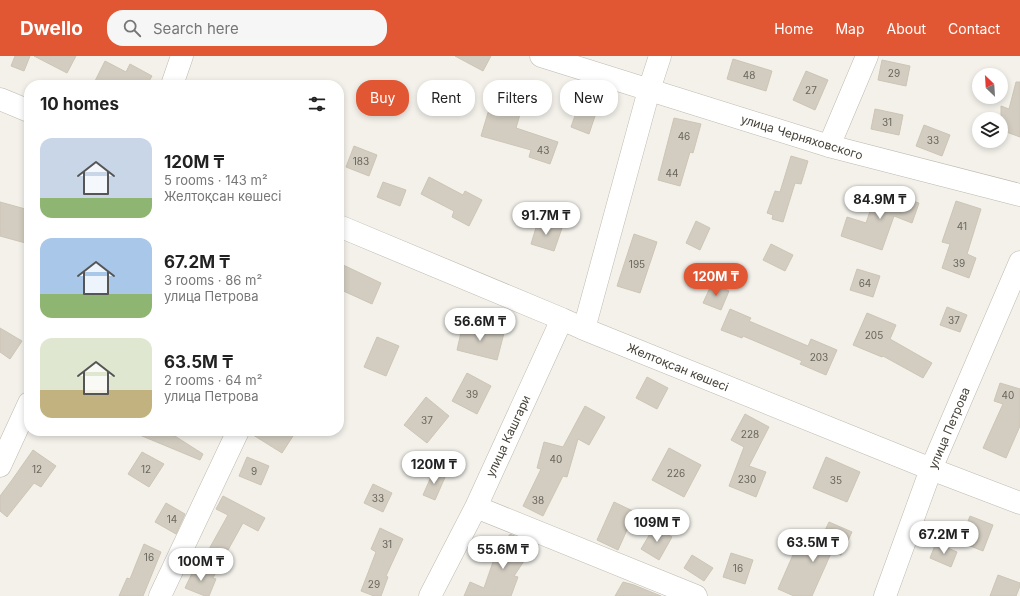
<!DOCTYPE html>
<html lang="en">
<head>
<meta charset="utf-8">
<style>
  body { margin:0; font-family:Inter,sans-serif; background:#f6f6f6; color:#222; height:100vh; display:flex; flex-direction:column; font-size:15px; white-space:nowrap }
  * { box-sizing:border-box; margin:0 }
  p { font-size:13px; color:#767676 }
  .icon { flex:none; width:22px; height:22px; fill:none; stroke:currentColor; stroke-width:2; stroke-linecap:round; stroke-linejoin:round }
  .map { position:relative; flex:1; overflow:hidden }
  .drawer { position:absolute; left:24px; top:24px; width:320px; height:356px; display:flex; flex-direction:column; background:#fff; border-radius:16px; box-shadow:0 2px 6px #0003 }
  .drawer>* { flex:none }
  .banner { position:absolute; left:356px; top:24px; width:380px; height:36px; display:flex; gap:8px }
  .needle { width:26px; rotate:335deg }
  .tools { position:absolute; left:972px; top:12px; display:grid; gap:8px }
  .tools a { display:grid; place-items:center; width:36px; height:36px; border-radius:50%; background:#fff; box-shadow:0 2px 6px #0003; font-size:20px }
  .price { position:absolute; translate:-50% -34px; padding:0 9px; border-radius:14px; background:#fff; color:#222; font-size:13px; line-height:26px; filter:drop-shadow(0 1px 2px #0008) }
  .price::after { content:''; position:absolute; left:50%; top:24px; width:12px; height:9px; margin-left:-6px; background:inherit; clip-path:polygon(0 0,100% 0,50% 100%) }
  .price.selected { background:#e15633; color:#fff }
  ul { padding:0; list-style:none }
  li { display:flex; align-items:center; gap:12px; height:100px; padding:0 16px }
  li span { display:grid; place-items:center; flex:none; width:112px; height:80px; border-radius:12px; color:#555 }
  li>.icon { margin-inline-start:auto }
  span .icon { width:48px; height:48px; fill:#fffc; stroke-width:1 }
  li b { font-size:17px }
  h2 { display:flex; justify-content:space-between; align-items:center; height:48px; padding:0 16px; font-size:17px }
  .chip { padding:0 14px; border-radius:16px; background:#fff; box-shadow:0 2px 6px #0003; font-size:14px; line-height:36px }
  .chip.selected { background:#e15633; color:#fff }
  header { display:flex; align-items:center; gap:24px; box-sizing:border-box; height:56px; padding:0 20px; background:#e15633; color:#fff }
  header strong { font-size:19px }
  nav { display:flex; gap:22px; margin-inline-start:auto; font-size:14px }
  .search { width:280px; height:36px; background:#f6f6f6; display:flex; align-items:center; gap:10px; box-sizing:border-box; padding:0 14px; border-radius:16px; color:#767676; font-size:15px }
  .map>svg:first-child { display:block }
  .building { fill:#d3cdc1; stroke:#cdc5b5 }
  .lines { fill:none; stroke-linecap:round; stroke-linejoin:round }
  .minor-casing { stroke:#beb9ae; stroke-width:23 }
  .minor { stroke:#fff; stroke-width:22 }
  .labels { text-anchor:middle; dominant-baseline:central; stroke-width:3.5; stroke-linejoin:round; paint-order:stroke }
  .number-label { font-size:10px; fill:#69655b }
  .street-label { font-size:12px; fill:#464239; stroke:#fff }
</style>
</head>
<body>
<header>
<strong>Dwello</strong>
<div class="search"><svg class="icon" aria-label="search" viewBox="0 0 24 24"><circle cx="10" cy="10" r="6"/><path d="M15 15l6 6"/></svg>Search here</div>
<nav><a>Home</a><a>Map</a><a>About</a><a>Contact</a></nav>
</header>
<div class="map">
<svg width="1020" height="540" viewBox="0 0 1020 540">
  <rect width="100%" height="100%" fill="#f3f1ea"/>
  <!-- building -->
  <path class="building" d="M 15,0 L 30,0 L 24,15 L 11,10 Z
    M 34,0 L 76,0 L 67,17 Z
    M 455,0 L 491,0 L 483,15 Z
    M 733,3 L 772,15 L 766,35 L 727,23 Z
    M 882,4 L 910,10 L 906,30 L 878,24 Z
    M 105,5 L 126,16 L 130,8 L 152,20 L 148,27 L 151,29 L 119,29 L 120,27 L 113,24 L 110,29 L 93,29 Z
    M 806,15 L 828,24 L 815,54 L 793,44 Z
    M 578,25 L 602,32 L 600,45 L 589,78 L 571,71 L 582,40 L 576,39 Z
    M 1016,26 L 1020,26 L 1020,81 L 1001,74 L 1001,50 L 1009,53 Z
    M 496,30 L 526,38 L 516,72 L 558,86 L 550,108 L 529,101 L 531,94 L 481,80 Z
    M 875,53 L 903,59 L 899,79 L 871,73 Z
    M 674,62 L 701,68 L 693,97 L 690,96 L 680,130 L 658,124 Z
    M 924,69 L 950,79 L 942,100 L 916,90 Z
    M 354,90 L 377,99 L 369,120 L 346,111 Z
    M 791,100 L 808,105 L 801,128 L 795,127 L 783,166 L 772,163 L 773,159 L 767,157 L 775,135 L 780,136 Z
    M 429,121 L 463,139 L 465,135 L 482,144 L 469,170 L 452,161 L 454,155 L 421,138 Z
    M 383,126 L 406,134 L 400,150 L 377,141 Z
    M 877,135 L 919,147 L 912,167 L 894,160 L 882,194 L 841,180 L 847,161 L 866,167 Z
    M 956,145 L 981,153 L 967,198 L 976,202 L 969,222 L 942,212 L 950,188 L 942,186 Z
    M 0,146 L 29,154 L 29,188 L 0,180 Z
    M 538,165 L 562,172 L 554,195 L 531,188 Z
    M 696,165 L 710,172 L 700,194 L 686,187 Z
    M 634,178 L 657,186 L 640,237 L 617,230 Z
    M 771,188 L 793,199 L 785,215 L 763,204 Z
    M 339,207 L 381,227 L 372,248 L 339,233 Z
    M 857,213 L 880,220 L 873,241 L 850,234 Z
    M 712,227 L 729,235 L 721,254 L 703,247 Z
    M 947,251 L 967,259 L 960,276 L 940,269 Z
    M 730,253 L 751,262 L 749,265 L 808,290 L 811,283 L 837,294 L 826,319 L 800,308 L 802,305 L 743,280 L 742,282 L 721,274 Z
    M 867,257 L 896,269 L 890,283 L 932,307 L 923,322 L 883,300 L 882,301 L 853,289 Z
    M 463,268 L 504,277 L 497,304 L 457,294 Z
    M 0,272 L 22,285 L 10,303 L 0,296 Z
    M 377,281 L 399,290 L 386,320 L 364,311 Z
    M 467,317 L 491,330 L 477,358 L 452,345 Z
    M 647,321 L 668,332 L 657,353 L 636,342 Z
    M 1000,327 L 1020,333 L 1020,370 L 1006,402 L 983,392 L 1003,348 L 994,345 Z
    M 426,341 L 449,360 L 427,387 L 404,369 Z
    M 585,350 L 605,361 L 589,389 L 578,383 L 567,421 L 563,420 L 543,460 L 523,450 L 541,413 L 537,412 L 544,386 L 563,391 Z
    M 745,358 L 769,371 L 749,410 L 766,416 L 756,441 L 729,430 L 744,391 L 731,384 Z
    M 130,375 L 167,375 L 203,398 L 200,404 Z
    M 250,375 L 286,375 L 293,380 L 282,397 L 250,377 Z
    M 669,392 L 701,409 L 684,441 L 652,424 Z
    M 33,394 L 56,410 L 41,431 L 34,427 L 7,461 L 0,455 L 0,440 L 12,424 Z
    M 142,396 L 164,408 L 149,431 L 128,418 Z
    M 247,401 L 269,410 L 261,429 L 239,420 Z
    M 826,401 L 860,416 L 847,446 L 813,432 Z
    M 434,414 L 446,419 L 435,444 L 423,439 Z
    M 373,428 L 392,437 L 383,456 L 364,447 Z
    M 223,440 L 265,462 L 258,475 L 243,467 L 223,503 L 208,495 L 228,459 L 216,453 Z
    M 614,446 L 635,456 L 618,494 L 597,484 Z
    M 166,447 L 185,458 L 176,478 L 155,466 Z
    M 970,460 L 993,469 L 983,495 L 960,486 Z
    M 829,466 L 852,476 L 841,499 L 832,495 L 812,540 L 794,540 L 778,533 L 796,492 L 813,500 Z
    M 654,471 L 672,481 L 659,504 L 641,493 Z
    M 380,472 L 403,483 L 386,520 L 388,521 L 381,540 L 374,540 L 361,535 L 376,496 L 371,493 Z
    M 510,478 L 524,484 L 534,490 L 514,520 L 518,521 L 511,540 L 464,540 L 470,526 L 484,532 L 494,503 Z
    M 936,487 L 957,496 L 951,511 L 930,502 Z
    M 144,488 L 161,496 L 143,540 L 119,540 L 127,522 L 130,523 Z
    M 731,497 L 753,504 L 745,528 L 723,521 Z
    M 692,499 L 713,512 L 704,525 L 684,512 Z
    M 199,512 L 215,518 L 213,522 L 216,523 L 209,540 L 205,540 L 185,532 L 194,513 L 198,515 Z
    M 998,519 L 1020,527 L 1020,530 L 1016,540 L 990,540 Z
    M 623,526 L 634,529 L 661,540 L 615,540 Z"/>
  <g class="lines">
    <defs>
      <path id="minor" d="M 541,0 L 829,90 L 1020,139
        M 172,29 L 182,0
        M 0,43 L 29,55
        M 829,90 L 867,0
        M 339,170 L 562,263 L 584,273 L 931,413 L 1020,447
        M 584,273 L 649,34 L 660,0
        M 0,410 L 29,347
        M 476,451 L 696,540
        M 160,540 L 238,375
        M 430,540 L 476,451 L 562,263
        M 885,540 L 931,413 L 1020,206"/>
    </defs>
    <!-- minor casing -->
    <use href="#minor" class="minor-casing"/>
    <!-- minor -->
    <use href="#minor" class="minor"/>
  </g>
  <g class="labels">
    <!-- number labels -->
    <g class="number-label">
      <text x="894" y="17">29</text>
      <text x="749" y="19">48</text>
      <text x="811" y="34">27</text>
      <text x="887" y="66">31</text>
      <text x="684" y="80">46</text>
      <text x="933" y="84">33</text>
      <text x="543" y="94">43</text>
      <text x="361" y="105">183</text>
      <text x="672" y="117">44</text>
      <text x="962" y="170">41</text>
      <text x="959" y="207">39</text>
      <text x="637" y="208">195</text>
      <text x="865" y="227">64</text>
      <text x="954" y="264">37</text>
      <text x="874" y="279">205</text>
      <text x="819" y="301">203</text>
      <text x="472" y="338">39</text>
      <text x="1008" y="339">40</text>
      <text x="427" y="364">37</text>
      <text x="750" y="378">228</text>
      <text x="556" y="403">40</text>
      <text x="37" y="413">12</text>
      <text x="146" y="413">12</text>
      <text x="254" y="415">9</text>
      <text x="676" y="417">226</text>
      <text x="747" y="423">230</text>
      <text x="836" y="424">35</text>
      <text x="378" y="442">33</text>
      <text x="538" y="444">38</text>
      <text x="172" y="463">14</text>
      <text x="387" y="488">31</text>
      <text x="149" y="501">16</text>
      <text x="738" y="512">16</text>
      <text x="374" y="528">29</text>
    </g>
    <!-- street labels -->
    <g class="street-label">
      <text transform="translate(802 81) rotate(17)">улица Черняховского</text>
      <text transform="translate(678 311) rotate(22)">Желтоқсан көшесі</text>
      <text transform="translate(949 372) rotate(-67)">улица Петрова</text>
      <text transform="translate(508 380) rotate(-65)">улица Кашгари</text>
    </g>
  </g>
</svg>
<div class="tools">
<a><svg class="needle" viewBox="-14 -14 28 28"><path d="M0-13l5 13h-10z" fill="#e53935"/><path d="M0 13l5-13h-10z" fill="#767676"/></svg></a>
<a><svg class="icon" aria-label="layers" viewBox="0 0 24 24"><path d="M12 4l9 5-9 5-9-5zM3 14l9 5 9-5"/></svg></a>
</div>
<b class="price" style="left:880px;top:164px">84.9M ₸</b>
<b class="price" style="left:546px;top:180px">91.7M ₸</b>
<b class="price selected" style="left:716px;top:241px">120M ₸</b>
<b class="price" style="left:480px;top:286px">56.6M ₸</b>
<b class="price" style="left:434px;top:429px">120M ₸</b>
<b class="price" style="left:657px;top:487px">109M ₸</b>
<b class="price" style="left:944px;top:499px">67.2M ₸</b>
<b class="price" style="left:813px;top:507px">63.5M ₸</b>
<b class="price" style="left:503px;top:514px">55.6M ₸</b>
<b class="price" style="left:201px;top:526px">100M ₸</b>
<div class="banner">
<a class="chip selected">Buy</a>
<a class="chip">Rent</a>
<a class="chip">Filters</a>
<a class="chip">New</a>
</div>
<section class="drawer">
<h2>10 homes<svg class="icon" aria-label="filters" viewBox="0 0 24 24"><path d="M4 7h16M4 17h16"/><circle cx="9" cy="7" r="2"/><circle cx="15" cy="17" r="2"/></svg></h2>
<ul>
<li><span style="background:linear-gradient(#c9d6e8 75%,#8fb573 0)"><svg class="icon" aria-label="home" viewBox="0 0 24 24"><path d="M3 11l9-7 9 7M6 9v11h12V9"/></svg></span><div><b>120M ₸</b><p>5 rooms · 143 m²</p><p>Желтоқсан көшесі</p></div></li>
<li><span style="background:linear-gradient(#a9c7e8 70%,#8fb573 0)"><svg class="icon" aria-label="home" viewBox="0 0 24 24"><path d="M3 11l9-7 9 7M6 9v11h12V9"/></svg></span><div><b>67.2M ₸</b><p>3 rooms · 86 m²</p><p>улица Петрова</p></div></li>
<li><span style="background:linear-gradient(#dfe7d0 65%,#c2b280 0)"><svg class="icon" aria-label="home" viewBox="0 0 24 24"><path d="M3 11l9-7 9 7M6 9v11h12V9"/></svg></span><div><b>63.5M ₸</b><p>2 rooms · 64 m²</p><p>улица Петрова</p></div></li>
</ul>
</section>
</div>
</body>
</html>
